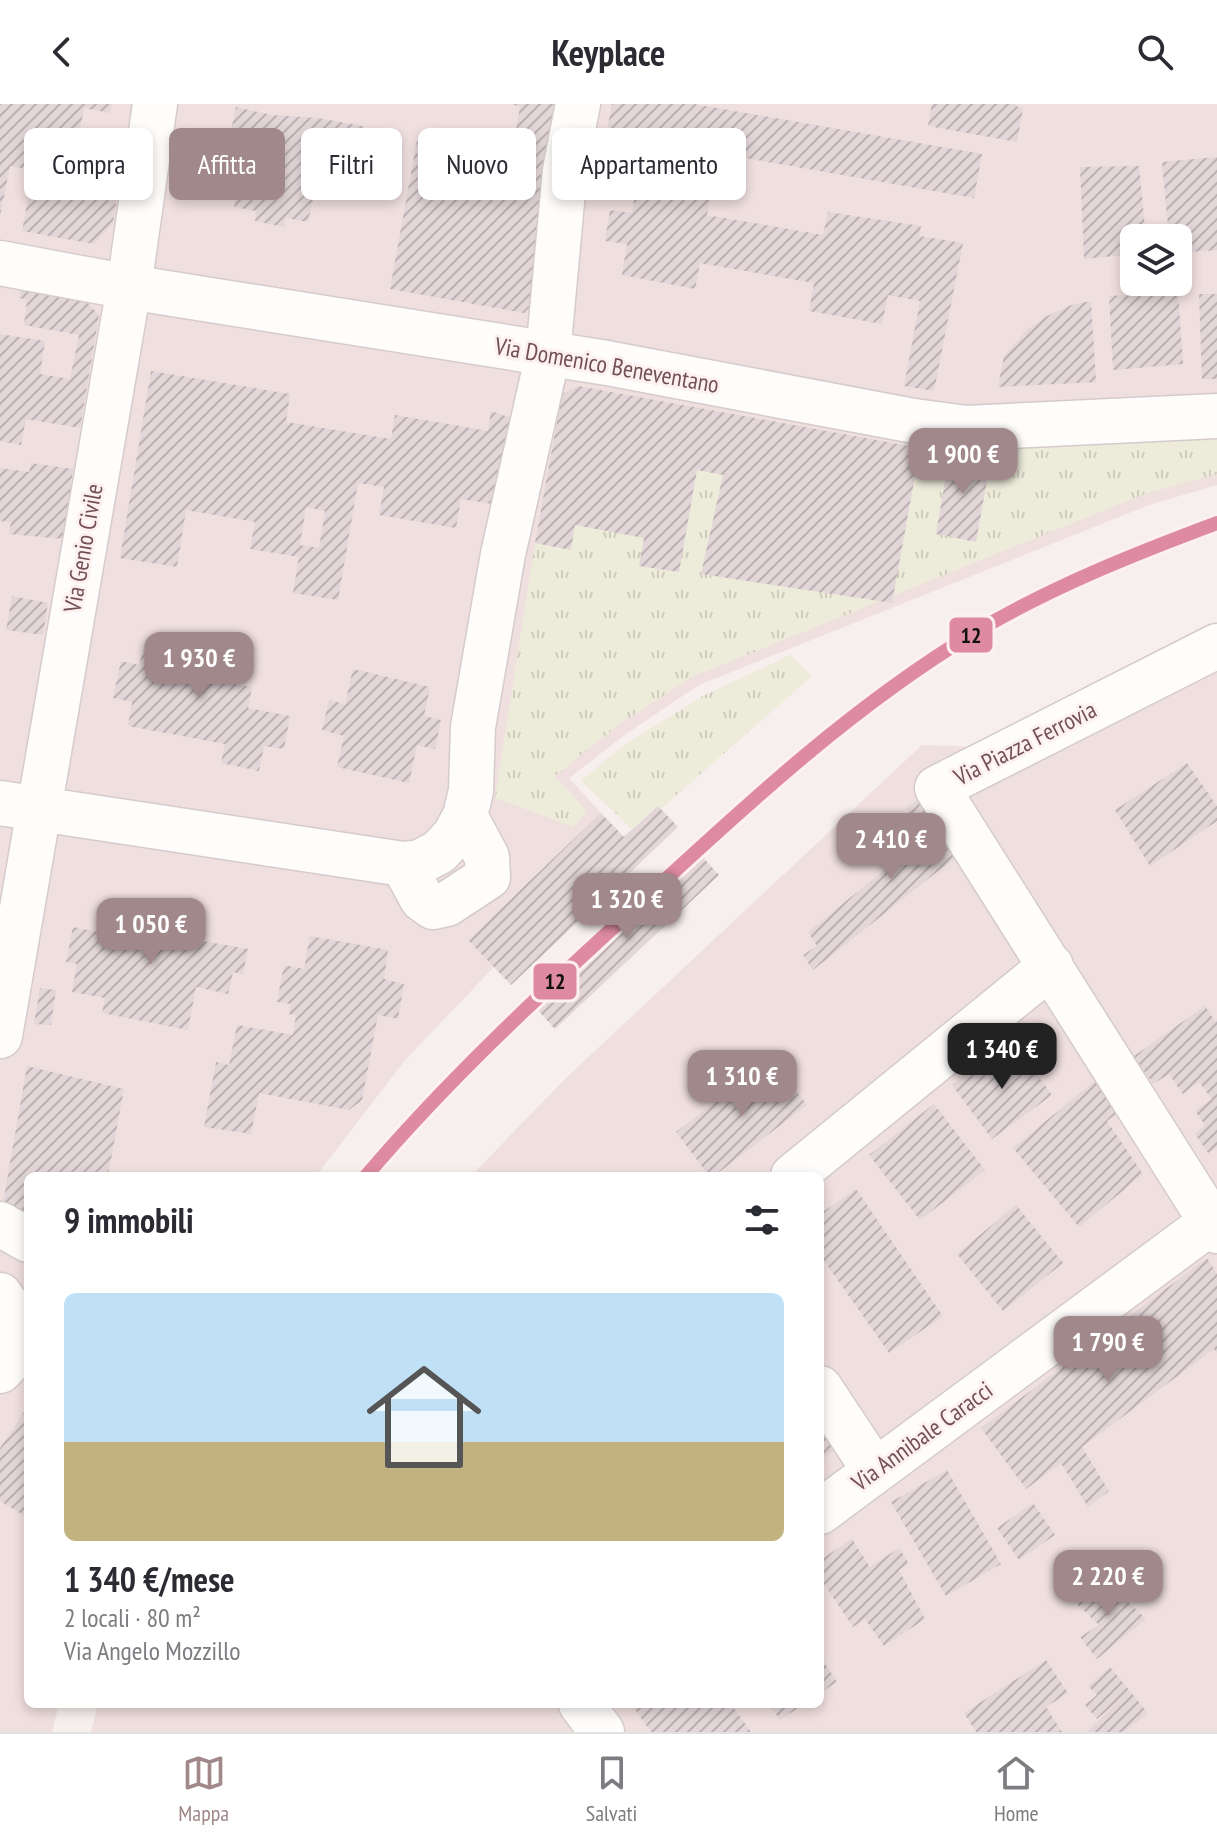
<!DOCTYPE html>
<html lang="it">
<head>
<meta charset="utf-8">
<style>
  body { margin:0; font-family:"PT Sans Narrow",sans-serif; background:#f7f7f7; color:#2b2b33; height:100vh; display:flex; flex-direction:column; font-size:30px; white-space:nowrap }
  * { box-sizing:border-box; margin:0 }
  p { font-size:26px; color:#7c7c81 }
  .icon { flex:none; width:44px; height:44px; fill:none; stroke:currentColor; stroke-width:2; stroke-linecap:round; stroke-linejoin:round }
  .map { position:relative; flex:1; overflow:hidden }
  .sheet { position:absolute; left:24px; top:1068px; width:800px; height:536px; display:flex; flex-direction:column; background:#fff; border-radius:12px; box-shadow:0 4px 12px #0003 }
  .sheet>* { flex:none }
  .banner { position:absolute; left:24px; top:24px; width:800px; height:72px; display:flex; gap:16px }
  .controls { position:absolute; left:1120px; top:120px; display:grid; gap:16px }
  .controls a { display:grid; place-items:center; width:72px; height:72px; border-radius:12px; background:#fff; box-shadow:0 4px 12px #0003; font-size:40px }
  .price { position:absolute; translate:-50% -68px; padding:0 18px; border-radius:16px; background:#a1888b; color:#fff; font-size:26px; line-height:52px; filter:drop-shadow(0 2px 4px #0008) }
  .price::after { content:''; position:absolute; left:50%; top:48px; width:24px; height:18px; margin-left:-12px; background:inherit; clip-path:polygon(0 0,100% 0,50% 100%) }
  .price.on { background:#222; color:#fff }
  ul { padding:0; list-style:none }
  li { display:grid; align-content:center; gap:16px; height:424px; padding:0 40px }
  li span { display:grid; place-items:center; height:248px; border-radius:12px; color:#555 }
  li>.icon { margin-inline-start:auto }
  span .icon { width:144px; height:144px; fill:#fffc; stroke-width:1 }
  li b { font-size:34px }
  h2 { display:flex; justify-content:space-between; align-items:center; height:96px; padding:0 40px; font-size:34px }
  .chip { padding:0 28px; border-radius:12px; background:#fff; box-shadow:0 4px 12px #0003; font-size:28px; line-height:72px }
  .chip.on { background:#a1888b; color:#fff }
  header { display:flex; justify-content:space-between; align-items:center; height:104px; padding:0 40px; background:#fff; font-size:36px; font-weight:700 }
  .tab-bar { display:flex; justify-content:space-around; align-items:center; height:112px; border-top:2px solid #e1e1e2; background:#fff; font-size:22px; color:#7c7c81 }
  .tab-bar a { display:grid; justify-items:center; gap:4px }
  .tab-bar .on { color:#a1888b }
  .map>svg:first-child { display:block }
  .residential { fill:#efdfde; fill-rule:evenodd }
  .grass { fill:url(#grass-tufts) }
  .building { fill:url(#building-hatch); fill-rule:evenodd }
  .lines { fill:none; stroke-linecap:round; stroke-linejoin:round }
  .minor-casing { stroke:#d6cbcc; stroke-width:47 }
  .minor { stroke:#fefdfc; stroke-width:44 }
  .rail-1-casing { stroke:#fdf1f0; stroke-width:20 }
  .rail-1 { stroke:#dd8aa2; stroke-width:14 }
  .labels { text-anchor:middle; dominant-baseline:central; stroke-width:6; stroke-linejoin:round; paint-order:stroke }
  .street-label { font-size:24px; fill:#735056; stroke:#fdf1f0 }
  .line-badge { stroke:#fdf1f0; stroke-width:3 }
  .pale-badge-label { font-size:22px; text-anchor:middle; font-weight:bold; fill:#111 }
</style>
</head>
<body>
<header><svg class="icon" aria-label="back" viewBox="0 0 24 24"><path d="M15 5l-7 7 7 7"/></svg>Keyplace<svg class="icon" aria-label="search" viewBox="0 0 24 24"><circle cx="10" cy="10" r="6"/><path d="M15 15l6 6"/></svg></header>
<div class="map">
<svg width="1217" height="1628" viewBox="0 0 1217 1628">
  <defs>
    <pattern id="grass-tufts" width="24" height="20" patternUnits="userSpaceOnUse" patternTransform="scale(2)"><rect width="24" height="20" fill="#edebda"/><path d="M3 7l-1-3M5 7V3M7 7l1-3M15 17l-1-3M17 17v-4M19 17l1-3" fill="none" stroke="#cfcbbd"/></pattern>
    <pattern id="building-hatch" width="6" height="6" patternUnits="userSpaceOnUse" patternTransform="scale(2)"><rect width="6" height="6" fill="#e3d6d8"/><path d="M-1 1l2-2M0 6l6-6M5 7l2-2" fill="none" stroke="#bcb0b2"/></pattern>
  </defs>
  <rect width="100%" height="100%" fill="#f6efee"/>
  <!-- residential -->
  <path class="residential" d="M 0,0 L 1217,0 L 1217,381 L 1149,401 L 699,581 L 626,630 L 569,674 L 601,709 L 468,836 L 494,863 L 405,956 L 316,1072 L 28,1072 L 28,1600 L 59,1600 L 52,1628 L 0,1628 ZM 1134,134 L 1178,134 L 1178,178 L 1134,178 Z
    M 1217,526 L 1217,1628 L 91,1628 L 98,1600 L 820,1600 L 820,1072 L 471,1072 L 566,974 L 922,641 L 982,643 Z"/>
  <!-- grass -->
  <path class="grass" d="M 578,282 L 920,344 L 1217,329 L 1217,370 L 1145,390 L 692,573 L 617,622 L 555,672 L 587,707 L 573,723 L 495,694 L 535,439 L 562,290 Z
    M 790,551 L 812,572 L 661,705 L 658,702 L 632,725 L 581,677 L 624,641 L 703,592 Z"/>
  <!-- building -->
  <path class="building" d="M 0,0 L 112,0 L 110,9 L 84,4 L 79,30 L 89,32 L 83,63 L 72,65 L 70,76 L 118,85 L 113,119 L 94,140 L 22,127 L 33,66 L 10,62 L 0,112 Z
    M 512,0 L 568,0 L 531,202 L 524,209 L 390,185 L 417,36 L 511,53 L 520,3 Z
    M 612,0 L 694,0 L 982,50 L 974,94 L 717,49 L 707,111 L 823,131 L 828,108 L 921,122 L 919,132 L 963,139 L 934,287 L 904,282 L 920,197 L 888,191 L 882,220 L 809,207 L 814,179 L 700,159 L 695,185 L 622,171 L 627,140 L 605,137 L 610,106 L 632,109 L 639,65 L 601,59 Z
    M 932,0 L 1016,0 L 1016,2 L 1023,4 L 1017,38 L 928,22 Z
    M 236,3 L 271,11 L 318,14 L 363,22 L 359,45 L 343,42 L 334,86 L 316,82 L 308,118 L 286,114 L 284,123 L 255,117 L 256,107 L 234,103 L 241,69 L 223,66 Z
    M 1217,53 L 1217,146 L 1178,149 L 1178,134 L 1169,134 L 1162,58 Z
    M 1139,62 L 1146,134 L 1134,134 L 1134,150 L 1084,155 L 1080,63 Z
    M 21,184 L 81,192 L 99,211 L 80,324 L 26,315 L 21,341 L 0,337 L 0,230 L 45,237 L 40,270 L 70,275 L 79,231 L 24,221 L 27,196 L 19,194 Z
    M 1178,188 L 1183,260 L 1113,266 L 1109,192 Z
    M 1199,190 L 1217,190 L 1217,275 L 1202,275 Z
    M 1091,197 L 1096,278 L 998,283 L 1004,252 L 1027,226 L 1047,212 L 1071,201 Z
    M 151,267 L 290,290 L 286,318 L 391,335 L 395,311 L 488,327 L 491,307 L 514,315 L 499,401 L 461,395 L 456,424 L 379,411 L 384,383 L 358,379 L 338,496 L 293,489 L 299,453 L 250,445 L 255,418 L 186,406 L 177,463 L 120,454 ZM 306,403 L 325,407 L 319,444 L 300,441 Z
    M 578,282 L 920,344 L 892,499 L 701,470 L 723,371 L 697,366 L 679,468 L 639,462 L 644,434 L 575,421 L 571,446 L 535,439 L 562,290 Z
    M 950,348 L 991,354 L 976,438 L 936,430 Z
    M 31,359 L 73,365 L 64,435 L 9,430 L 11,418 L 0,417 L 0,364 L 29,368 Z
    M 12,492 L 48,499 L 43,531 L 6,526 Z
    M 147,532 L 240,549 L 234,580 L 252,583 L 248,604 L 290,612 L 284,645 L 264,642 L 259,667 L 221,659 L 225,640 L 128,622 L 132,598 L 113,594 L 121,557 L 139,561 Z
    M 353,565 L 430,583 L 424,612 L 441,616 L 435,645 L 417,641 L 409,679 L 337,663 L 344,632 L 322,626 L 329,596 L 345,600 Z
    M 1187,659 L 1217,702 L 1217,717 L 1150,762 L 1115,706 Z
    M 932,685 L 966,745 L 813,866 L 803,851 L 817,842 L 808,828 L 925,733 L 906,704 Z
    M 658,702 L 678,723 L 511,881 L 468,836 L 601,709 L 624,733 Z
    M 699,749 L 719,771 L 555,925 L 535,903 Z
    M 120,800 L 196,815 L 192,835 L 248,845 L 243,870 L 233,868 L 228,890 L 196,883 L 188,926 L 102,909 L 105,894 L 72,888 L 77,860 L 66,858 L 73,823 L 114,831 Z
    M 310,832 L 388,846 L 384,875 L 404,880 L 398,915 L 378,911 L 362,996 L 349,1006 L 259,989 L 251,1030 L 204,1023 L 216,958 L 229,961 L 237,921 L 293,931 L 296,911 L 289,910 L 291,900 L 277,898 L 284,861 L 304,865 Z
    M 40,884 L 56,886 L 51,921 L 34,920 Z
    M 1205,902 L 1215,917 L 1217,916 L 1217,1043 L 1208,1049 L 1195,1030 L 1205,1021 L 1195,1007 L 1212,995 L 1199,978 L 1183,990 L 1169,970 L 1153,980 L 1134,952 Z
    M 1017,943 L 1052,991 L 992,1035 L 952,981 L 996,948 L 1001,955 Z
    M 772,954 L 807,1001 L 714,1072 L 709,1072 L 676,1028 Z
    M 27,962 L 124,985 L 108,1072 L 28,1072 L 28,1115 L 3,1099 Z
    M 1096,976 L 1116,1010 L 1107,1017 L 1143,1070 L 1079,1123 L 1013,1044 Z
    M 934,1000 L 985,1066 L 920,1116 L 869,1051 Z
    M 856,1085 L 943,1212 L 889,1249 L 820,1151 L 820,1110 Z
    M 1016,1101 L 1063,1159 L 1003,1207 L 957,1150 Z
    M 1207,1154 L 1217,1170 L 1217,1249 L 1214,1245 L 1082,1343 L 1109,1387 L 1088,1403 L 1061,1359 L 1026,1385 L 981,1324 Z
    M 28,1302 L 28,1414 L 0,1397 L 0,1344 Z
    M 820,1308 L 843,1339 L 820,1357 Z
    M 947,1366 L 1001,1460 L 946,1492 L 891,1398 Z
    M 1033,1399 L 1055,1431 L 1019,1456 L 997,1424 Z
    M 852,1435 L 870,1463 L 899,1444 L 909,1460 L 899,1466 L 925,1515 L 884,1542 L 865,1515 L 853,1523 L 820,1474 L 820,1456 Z
    M 1104,1475 L 1146,1515 L 1097,1555 L 1080,1533 L 1099,1521 L 1076,1499 Z
    M 820,1552 L 837,1578 L 820,1589 Z
    M 1046,1556 L 1068,1589 L 1046,1603 L 1062,1628 L 976,1628 L 964,1609 Z
    M 1110,1563 L 1148,1609 L 1124,1628 L 1087,1628 L 1122,1594 L 1097,1615 L 1085,1601 L 1097,1591 L 1088,1582 Z
    M 631,1600 L 731,1600 L 751,1628 L 651,1628 Z
    M 769,1600 L 804,1600 L 780,1616 Z"/>
  <g class="lines">
    <defs>
      <path id="minor" d="M 0,159 L 129,183 L 607,259 L 914,317 L 967,324 L 1217,312
        M 1217,542 L 937,684 L 1217,1127
        M 0,699 L 403,760 L 420,758 L 439,748 L 454,732 L 465,712 L 471,687 L 473,623 L 503,450 L 548,250 L 565,66 L 578,0
        M 403,760 L 422,795 L 433,803 L 447,800 L 488,773 L 487,753 L 465,712
        M 0,932 L 129,183 L 155,0
        M 793,1072 L 1051,862
        M 0,1120 L 28,1136
        M 0,1191 L 10,1205 L 18,1247 L 0,1267
        M 820,1284 L 875,1367
        M 820,1408 L 1217,1114
        M 581,1600 L 602,1628"/>
    </defs>
    <!-- minor casing -->
    <use href="#minor" class="minor-casing"/>
    <!-- minor -->
    <use href="#minor" class="minor"/>
    <defs>
      <path id="rail-1" d="M 366,1072 C 446,978 536,894 627,811 C 737,710 846,606 974,529 C 1051,483 1134,450 1217,419"/>
    </defs>
    <!-- rail-1 casing -->
    <use href="#rail-1" class="rail-1-casing"/>
    <!-- rail-1 -->
    <use href="#rail-1" class="rail-1"/>
  </g>
  <g class="labels">
    <!-- street labels -->
    <g class="street-label">
      <text transform="translate(607 261) rotate(10)">Via Domenico Beneventano</text>
      <text transform="translate(83 444) rotate(-80)">Via Genio Civile</text>
      <text transform="translate(1025 639) rotate(-27)">Via Piazza Ferrovia</text>
      <text transform="translate(922 1332) rotate(-36)">Via Annibale Caracci</text>
    </g>
  </g>
  <g class="line-badge">
    <rect x="948" y="512" width="46" height="38" rx="8" fill="#dd8aa2"/>
    <rect x="532" y="858" width="46" height="39" rx="8" fill="#dd8aa2"/>
  </g>
  <g class="pale-badge-label">
    <text x="971" y="539">12</text>
    <text x="555" y="885">12</text>
  </g>
</svg>
<div class="controls">
<a><svg class="icon" aria-label="layers" viewBox="0 0 24 24"><path d="M12 4l9 5-9 5-9-5zM3 14l9 5 9-5"/></svg></a>
</div>
<b class="price" style="left:963px;top:392px">1 900 €</b>
<b class="price" style="left:199px;top:596px">1 930 €</b>
<b class="price" style="left:891px;top:777px">2 410 €</b>
<b class="price" style="left:627px;top:837px">1 320 €</b>
<b class="price" style="left:151px;top:862px">1 050 €</b>
<b class="price on" style="left:1002px;top:987px">1 340 €</b>
<b class="price" style="left:742px;top:1014px">1 310 €</b>
<b class="price" style="left:1108px;top:1280px">1 790 €</b>
<b class="price" style="left:1108px;top:1514px">2 220 €</b>
<div class="banner">
<a class="chip">Compra</a>
<a class="chip on">Affitta</a>
<a class="chip">Filtri</a>
<a class="chip">Nuovo</a>
<a class="chip">Appartamento</a>
</div>
<section class="sheet">
<h2>9 immobili<svg class="icon" aria-label="filters" viewBox="0 0 24 24"><path d="M4 7h16M4 17h16"/><circle cx="9" cy="7" r="2"/><circle cx="15" cy="17" r="2"/></svg></h2>
<ul>
<li><span style="background:linear-gradient(#bfe0f5 60%,#c2b280 0)"><svg class="icon" aria-label="home" viewBox="0 0 24 24"><path d="M3 11l9-7 9 7M6 9v11h12V9"/></svg></span><div><b>1 340 €/mese</b><p>2 locali · 80 m²</p><p>Via Angelo Mozzillo</p></div></li>
</ul>
</section>
</div>
<nav class="tab-bar">
<a class="on"><svg class="icon" aria-label="map" viewBox="0 0 24 24"><path d="M3 6l6-2 6 2 6-2v14l-6 2-6-2-6 2zM9 4v14M15 6v14"/></svg>Mappa</a>
<a><svg class="icon" aria-label="saved" viewBox="0 0 24 24"><path d="M7 4h10v16l-5-4-5 4z"/></svg>Salvati</a>
<a><svg class="icon" aria-label="home" viewBox="0 0 24 24"><path d="M3 11l9-7 9 7M6 9v11h12V9"/></svg>Home</a>
</nav>
</body>
</html>
